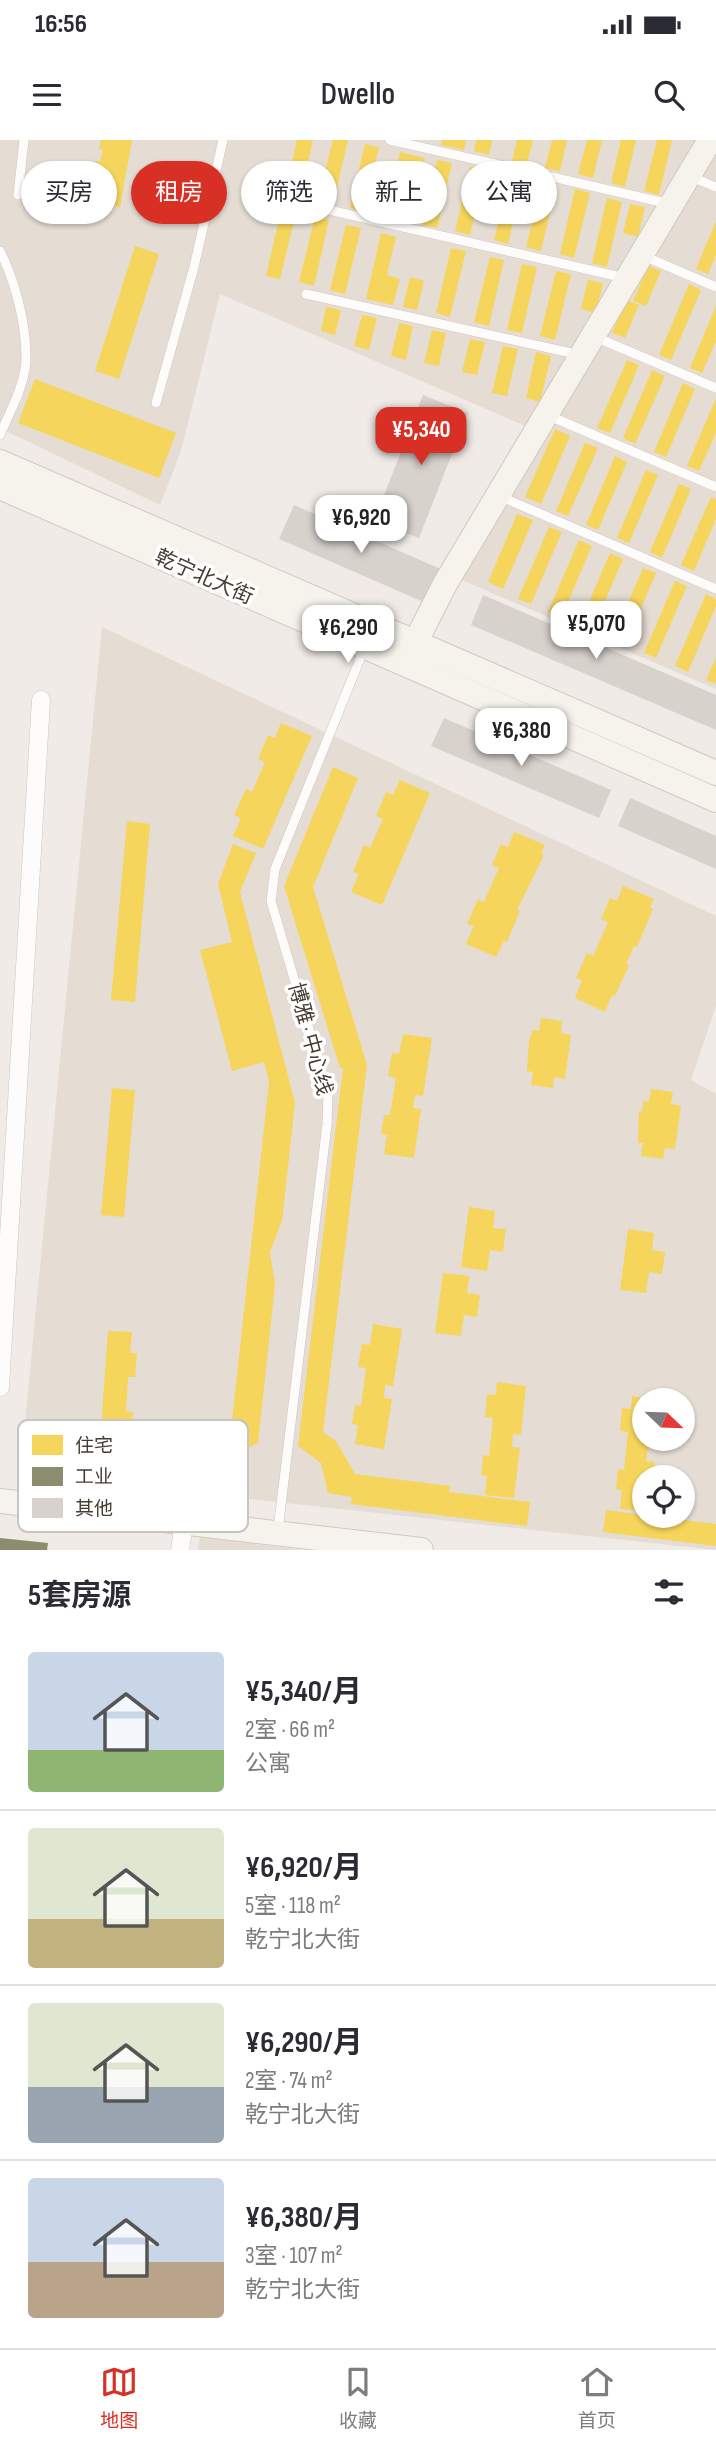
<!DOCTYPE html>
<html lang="zh">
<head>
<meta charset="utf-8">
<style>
  body { margin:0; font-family:"Sofia Sans Condensed","Noto Sans SC",sans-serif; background:#f7f7f7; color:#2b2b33; height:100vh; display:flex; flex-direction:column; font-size:26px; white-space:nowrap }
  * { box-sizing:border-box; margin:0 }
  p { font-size:23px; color:#7c7c81 }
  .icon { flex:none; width:38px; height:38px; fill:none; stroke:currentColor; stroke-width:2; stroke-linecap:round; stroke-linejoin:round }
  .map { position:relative; height:1410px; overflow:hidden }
  .side { display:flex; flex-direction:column; background:#fff; flex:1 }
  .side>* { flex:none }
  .top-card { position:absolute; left:21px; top:21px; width:676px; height:63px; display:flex; gap:14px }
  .needle { width:46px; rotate:113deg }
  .tools { position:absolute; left:632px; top:1248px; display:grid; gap:14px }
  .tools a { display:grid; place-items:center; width:63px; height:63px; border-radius:50%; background:#fff; box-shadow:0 2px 5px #0004; font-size:35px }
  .price { position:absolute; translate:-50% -60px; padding:0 16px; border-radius:14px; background:#fff; color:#222; font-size:23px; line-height:46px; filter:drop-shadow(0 2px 4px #0008) }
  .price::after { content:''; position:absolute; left:50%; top:42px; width:21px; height:16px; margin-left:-10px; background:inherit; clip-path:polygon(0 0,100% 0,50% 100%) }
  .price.current { background:#d93025; color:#fff }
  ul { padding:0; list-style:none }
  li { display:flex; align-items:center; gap:21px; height:175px; padding:0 28px }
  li+li { border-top:2px solid #e1e1e2 }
  li span { display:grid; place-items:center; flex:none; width:196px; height:140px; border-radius:7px; color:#555 }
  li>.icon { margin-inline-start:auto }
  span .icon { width:84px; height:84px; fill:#fffc; stroke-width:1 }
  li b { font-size:30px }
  h2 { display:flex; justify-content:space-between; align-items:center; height:84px; padding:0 28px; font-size:30px }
  .chip { padding:0 24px; border-radius:32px; background:#fff; box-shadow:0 2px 5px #0004; font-size:24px; line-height:63px }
  .chip.current { background:#d93025; color:#fff }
  .status { display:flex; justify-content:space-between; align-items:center; height:49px; padding:0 35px; background:#fff; direction:ltr }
  .status svg { height:19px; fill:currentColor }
  header { display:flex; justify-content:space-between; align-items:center; height:91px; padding:0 28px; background:#fff; font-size:32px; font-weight:600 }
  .tab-bar { display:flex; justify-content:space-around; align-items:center; height:98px; border-top:2px solid #e1e1e2; background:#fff; font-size:19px; color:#7c7c81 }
  .tab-bar a { display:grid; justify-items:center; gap:4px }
  .tab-bar .current { color:#d93025 }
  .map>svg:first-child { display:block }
  .residential { fill:#e5dcd3; fill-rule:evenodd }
  .homes { fill:#f6d55c }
  .industry { fill:#8c8c6e }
  .building { fill:#d8d2cd }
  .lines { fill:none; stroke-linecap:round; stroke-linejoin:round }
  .lane-casing { stroke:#ccc7c2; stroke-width:10 }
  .street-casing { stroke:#ccc7c2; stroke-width:19 }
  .secondary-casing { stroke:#d1c9be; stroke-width:26 }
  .lane { stroke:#fdfcfb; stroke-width:9 }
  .street { stroke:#fdfcfb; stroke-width:18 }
  .secondary { stroke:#f6f3ed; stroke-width:24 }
  .labels { text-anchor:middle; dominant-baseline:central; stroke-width:7; stroke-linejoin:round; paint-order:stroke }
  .street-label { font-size:21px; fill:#463c32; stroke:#fff }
  .key { fill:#fff; stroke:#c8c4c2; stroke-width:2 }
  .key-label { font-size:19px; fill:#463c32 }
</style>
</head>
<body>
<div class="status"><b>16:56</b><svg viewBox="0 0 49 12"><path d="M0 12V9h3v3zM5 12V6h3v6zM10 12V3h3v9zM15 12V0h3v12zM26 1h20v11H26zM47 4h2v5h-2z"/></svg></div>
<header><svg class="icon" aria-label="menu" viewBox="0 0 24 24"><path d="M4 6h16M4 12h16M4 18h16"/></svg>Dwello<svg class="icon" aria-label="search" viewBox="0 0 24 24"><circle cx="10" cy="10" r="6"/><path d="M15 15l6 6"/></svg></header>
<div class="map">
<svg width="716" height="1410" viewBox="0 0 716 1410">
  <rect width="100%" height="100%" fill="#f0ebe6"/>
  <!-- residential -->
  <path class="residential" d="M 0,0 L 700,0 L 530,288 L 220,154 L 181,311 L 160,365 L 0,288 Z
    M 716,0 L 716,549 L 457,438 Z
    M 102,487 L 716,776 L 716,866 L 691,940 L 716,954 L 716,1410 L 20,1334 ZM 644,1260 L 682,1260 L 682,1298 L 644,1298 ZM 644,1337 L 682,1337 L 682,1376 L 644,1376 Z
    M 200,1397 L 302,1410 L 198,1410 Z"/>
  <!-- homes -->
  <path class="homes" d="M 101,0 L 132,0 L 120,67 L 93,62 L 96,43 L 92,42 L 96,21 L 100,22 L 103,10 L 99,9 Z
    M 297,0 L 313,0 L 300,57 L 285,53 Z
    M 333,0 L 348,0 L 333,64 L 318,60 Z
    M 442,0 L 466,0 L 464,10 L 441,5 Z
    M 476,0 L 492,0 L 489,15 L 474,11 Z
    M 517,0 L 533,0 L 527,24 L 512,21 Z
    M 552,0 L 567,0 L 560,31 L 545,28 Z
    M 587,0 L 602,0 L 593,38 L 578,34 Z
    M 621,0 L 636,0 L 625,47 L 611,43 Z
    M 657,0 L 672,0 L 659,55 L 644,51 Z
    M 365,4 L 379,7 L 364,72 L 350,68 Z
    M 400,12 L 425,18 L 410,83 L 385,77 Z
    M 437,20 L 452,23 L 437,88 L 422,85 Z
    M 470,27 L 485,30 L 470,95 L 455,91 Z
    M 509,36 L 523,39 L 508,104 L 494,100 Z
    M 542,43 L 556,46 L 541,111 L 526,107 Z
    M 575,49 L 590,53 L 574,118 L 560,114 Z
    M 607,58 L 622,62 L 607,127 L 592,123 Z
    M 630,64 L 645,67 L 638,97 L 623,93 Z
    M 281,70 L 296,73 L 280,139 L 266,136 Z
    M 315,77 L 329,80 L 314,146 L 299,142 Z
    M 716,81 L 716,115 L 708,134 L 696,129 Z
    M 346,85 L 361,88 L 345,154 L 330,150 Z
    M 381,93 L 396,97 L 387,135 L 400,139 L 393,165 L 366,159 Z
    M 135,106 L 159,114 L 119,239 L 95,231 Z
    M 451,108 L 466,111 L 450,177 L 436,173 Z
    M 490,117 L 504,120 L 489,186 L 474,182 Z
    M 522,124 L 537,127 L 522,193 L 507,190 Z
    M 648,126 L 661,131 L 646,166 L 633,161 Z
    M 556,131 L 571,134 L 555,200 L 540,196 Z
    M 410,137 L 424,141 L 417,170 L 403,167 Z
    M 588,140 L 603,143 L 596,173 L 581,169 Z
    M 689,144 L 701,150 L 671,220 L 659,215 Z
    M 626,160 L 639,165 L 625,198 L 612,193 Z
    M 716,166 L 716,201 L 702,233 L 690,228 Z
    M 326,167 L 341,170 L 335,195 L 321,191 Z
    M 362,175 L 377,178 L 369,210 L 354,206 Z
    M 399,183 L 413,186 L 406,220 L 391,216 Z
    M 432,190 L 446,193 L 439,226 L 424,223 Z
    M 470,199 L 485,202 L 477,235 L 462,232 Z
    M 503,206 L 518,209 L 507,256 L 492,253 Z
    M 536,212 L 551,216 L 540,262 L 526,258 Z
    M 627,220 L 639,225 L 610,293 L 597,288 Z
    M 652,230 L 665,236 L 635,304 L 623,298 Z
    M 35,239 L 176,293 L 159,338 L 18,283 Z
    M 683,243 L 695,249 L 666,317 L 654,312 Z
    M 716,258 L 716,293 L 699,331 L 687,326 Z
    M 555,289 L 570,296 L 541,364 L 525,357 Z
    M 585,303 L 598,308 L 568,376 L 556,371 Z
    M 615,316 L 627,322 L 598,390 L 586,385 Z
    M 646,330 L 658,335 L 629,403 L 617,398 Z
    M 679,344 L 691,349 L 662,418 L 650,412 Z
    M 711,357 L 716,359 L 716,379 L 694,431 L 681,425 Z
    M 517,374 L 533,380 L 503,449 L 488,442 Z
    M 549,387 L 562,392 L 531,464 L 518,459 Z
    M 579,400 L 592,406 L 561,478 L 548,472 Z
    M 610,413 L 623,419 L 592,491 L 579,485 Z
    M 643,428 L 656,433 L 625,505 L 612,500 Z
    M 675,441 L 687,446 L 656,518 L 644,513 Z
    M 706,454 L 716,459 L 716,466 L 688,532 L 675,526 Z
    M 716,518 L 716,544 L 706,540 Z
    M 281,583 L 312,596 L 263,709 L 233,696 L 241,678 L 234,675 L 246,649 L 252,652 L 265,622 L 258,619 L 268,595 L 275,598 Z
    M 333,627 L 358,638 L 313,747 L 367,925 L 323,1292 L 336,1301 L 355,1334 L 450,1346 L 449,1352 L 530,1362 L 527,1386 L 351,1364 L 352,1357 L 328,1353 L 321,1323 L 298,1306 L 343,928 L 340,928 L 284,746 Z
    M 400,640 L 430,653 L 382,765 L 351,752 L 359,734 L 353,732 L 364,705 L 370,708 L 383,679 L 376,676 L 386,652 L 393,655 Z
    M 127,681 L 150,684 L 135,862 L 111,860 Z
    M 514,692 L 545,705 L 541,713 L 544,715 L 517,770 L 520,771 L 507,802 L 504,801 L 496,817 L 466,804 L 474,786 L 467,784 L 478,759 L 484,762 L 499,728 L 492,725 L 501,704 L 508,707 Z
    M 233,704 L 256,713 L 240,752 L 295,963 L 282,1081 L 270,1112 L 275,1145 L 258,1303 L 235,1315 L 223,1332 L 222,1340 L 94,1326 L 96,1302 L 199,1313 L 219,1291 L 231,1289 L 269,942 L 264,922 L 232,931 L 200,810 L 232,802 L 218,744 Z
    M 623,746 L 654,759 L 650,767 L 653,769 L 637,807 L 634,806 L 626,824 L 629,825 L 615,856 L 612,855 L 605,872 L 575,858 L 582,840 L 576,838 L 587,813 L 593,816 L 608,782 L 601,779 L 610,758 L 617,761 Z
    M 541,878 L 562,881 L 561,893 L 571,895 L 565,939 L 554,937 L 553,948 L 531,945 L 533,932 L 527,931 L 529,900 L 533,890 L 539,891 Z
    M 403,894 L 432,898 L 423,956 L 415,955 L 413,968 L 421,969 L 414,1018 L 384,1014 L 387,995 L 381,994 L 384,975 L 390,975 L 396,938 L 388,936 L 392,913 L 399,914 Z
    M 112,948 L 135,950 L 124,1077 L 101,1075 Z
    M 651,949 L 673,952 L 671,964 L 681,966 L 675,1009 L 665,1008 L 663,1019 L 641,1016 L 643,1003 L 638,1003 L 639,971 L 642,972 L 643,961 L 649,962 Z
    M 469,1067 L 495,1071 L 493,1088 L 506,1089 L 503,1112 L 490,1110 L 487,1131 L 461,1127 Z
    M 628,1089 L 654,1093 L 652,1110 L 665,1112 L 662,1134 L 649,1132 L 646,1153 L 620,1150 Z
    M 443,1133 L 469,1136 L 467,1153 L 480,1155 L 477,1177 L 464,1175 L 461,1196 L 435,1193 Z
    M 373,1184 L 402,1189 L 393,1246 L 385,1245 L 384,1258 L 392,1259 L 384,1309 L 355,1304 L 358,1285 L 352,1284 L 355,1265 L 361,1266 L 366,1228 L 358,1227 L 362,1204 L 370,1205 Z
    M 108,1191 L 132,1192 L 130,1213 L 137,1213 L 135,1237 L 128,1237 L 126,1271 L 133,1272 L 131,1293 L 124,1292 L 123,1303 L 100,1301 Z
    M 497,1242 L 526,1246 L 521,1295 L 513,1294 L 512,1307 L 520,1308 L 514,1358 L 485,1355 L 487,1336 L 481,1335 L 483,1315 L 489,1316 L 493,1278 L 485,1277 L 487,1254 L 496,1255 Z
    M 632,1256 L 644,1258 L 644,1298 L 657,1298 L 656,1309 L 648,1308 L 646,1321 L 655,1322 L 653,1337 L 644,1337 L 644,1371 L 620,1369 L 622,1350 L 616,1349 L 618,1329 L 624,1330 L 628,1292 L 620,1291 L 622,1268 L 631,1269 Z
    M 606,1370 L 716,1384 L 716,1406 L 603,1392 Z"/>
  <!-- industry -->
  <path class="industry" d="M 0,1398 L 48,1403 L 47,1410 L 0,1410 Z"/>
  <!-- building -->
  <path class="building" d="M 423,255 L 468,273 L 419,398 L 374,381 Z
    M 294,365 L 443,430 L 428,464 L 279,399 Z
    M 483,455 L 716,555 L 716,590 L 471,485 Z
    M 444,578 L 611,650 L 599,678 L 431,606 Z
    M 630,658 L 716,696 L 716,729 L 618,686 Z"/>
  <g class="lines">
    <defs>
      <path id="lane" d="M 390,0 L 670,64
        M 692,37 L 716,47
        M 18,55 L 24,0
        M 268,56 L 625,138
        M 0,111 C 15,141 26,183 26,217 C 26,244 10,271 0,295
        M 644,116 L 716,147
        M 306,154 L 580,215
        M 595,197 L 716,248
        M 156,263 L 194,127 L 223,0
        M 547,275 L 716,347
        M 499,356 L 716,449
        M 278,1390 L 327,984 L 328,953 L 271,761 L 275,729 L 364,509"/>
      <path id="street" d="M 0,1247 L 41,560
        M 180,1410 L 184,1382"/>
      <path id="secondary" d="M 0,322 L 716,633
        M 0,347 L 716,660
        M 415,503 L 445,444 L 710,0
        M 0,1361 L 421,1410"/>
    </defs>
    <!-- lane casing -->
    <use href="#lane" class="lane-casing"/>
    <!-- street casing -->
    <use href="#street" class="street-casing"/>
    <!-- secondary casing -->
    <use href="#secondary" class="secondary-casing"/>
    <!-- lane -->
    <use href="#lane" class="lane"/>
    <!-- street -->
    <use href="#street" class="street"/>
    <!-- secondary -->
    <use href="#secondary" class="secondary"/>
  </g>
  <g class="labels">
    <!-- street labels -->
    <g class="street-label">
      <text transform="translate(204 437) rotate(24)">乾宁北大街</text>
      <text transform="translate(310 899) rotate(75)">博雅 · 中心线</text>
    </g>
  </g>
  <!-- legend -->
  <rect x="18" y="1280" width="230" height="112" rx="10" class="key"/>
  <rect x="32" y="1295" width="31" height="20" fill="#f6d55c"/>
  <rect x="32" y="1327" width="31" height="19" fill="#8c8c6e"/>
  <rect x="32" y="1358" width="31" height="20" fill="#d8d2cd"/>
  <g class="key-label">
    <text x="75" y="1312">住宅</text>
    <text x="75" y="1343">工业</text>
    <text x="75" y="1375">其他</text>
  </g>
</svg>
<div class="tools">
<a><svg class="needle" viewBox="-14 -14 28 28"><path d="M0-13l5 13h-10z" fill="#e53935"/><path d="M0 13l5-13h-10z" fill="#7c7c81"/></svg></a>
<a><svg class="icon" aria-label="locate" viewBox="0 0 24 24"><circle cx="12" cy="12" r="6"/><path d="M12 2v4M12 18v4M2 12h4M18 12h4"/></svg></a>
</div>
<b class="price current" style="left:421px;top:327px">¥5,340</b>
<b class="price" style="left:361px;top:415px">¥6,920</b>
<b class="price" style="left:596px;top:521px">¥5,070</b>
<b class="price" style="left:348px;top:525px">¥6,290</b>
<b class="price" style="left:521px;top:628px">¥6,380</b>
<div class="top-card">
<a class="chip">买房</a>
<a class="chip current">租房</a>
<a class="chip">筛选</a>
<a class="chip">新上</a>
<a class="chip">公寓</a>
</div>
</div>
<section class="side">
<h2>5套房源<svg class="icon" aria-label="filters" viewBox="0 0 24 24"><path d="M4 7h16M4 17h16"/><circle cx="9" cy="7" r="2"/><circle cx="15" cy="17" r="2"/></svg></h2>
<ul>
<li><span style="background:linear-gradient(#c9d6e8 70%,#8fb573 0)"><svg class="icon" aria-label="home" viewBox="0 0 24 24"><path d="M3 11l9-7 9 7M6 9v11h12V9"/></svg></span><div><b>¥5,340/月</b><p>2室 · 66 m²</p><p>公寓</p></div></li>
<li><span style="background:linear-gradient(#dfe7d0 65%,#c2b280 0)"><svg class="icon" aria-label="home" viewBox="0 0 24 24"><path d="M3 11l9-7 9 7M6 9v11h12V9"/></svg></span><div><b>¥6,920/月</b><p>5室 · 118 m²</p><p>乾宁北大街</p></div></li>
<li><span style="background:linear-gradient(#dfe7d0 60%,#9aa5b1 0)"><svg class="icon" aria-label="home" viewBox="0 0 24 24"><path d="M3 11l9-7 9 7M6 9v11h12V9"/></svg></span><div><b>¥6,290/月</b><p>2室 · 74 m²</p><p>乾宁北大街</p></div></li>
<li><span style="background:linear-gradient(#c9d6e8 60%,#b9a48a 0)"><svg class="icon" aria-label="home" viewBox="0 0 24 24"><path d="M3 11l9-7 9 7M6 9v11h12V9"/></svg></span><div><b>¥6,380/月</b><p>3室 · 107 m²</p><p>乾宁北大街</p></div></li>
</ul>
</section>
<nav class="tab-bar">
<a class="current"><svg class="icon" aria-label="map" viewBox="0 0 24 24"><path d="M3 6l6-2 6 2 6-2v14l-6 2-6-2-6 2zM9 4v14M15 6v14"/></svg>地图</a>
<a><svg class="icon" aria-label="saved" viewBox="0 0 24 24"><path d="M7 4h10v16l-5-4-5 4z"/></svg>收藏</a>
<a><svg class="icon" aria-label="home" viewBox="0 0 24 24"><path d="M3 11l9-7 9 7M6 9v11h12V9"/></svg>首页</a>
</nav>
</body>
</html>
